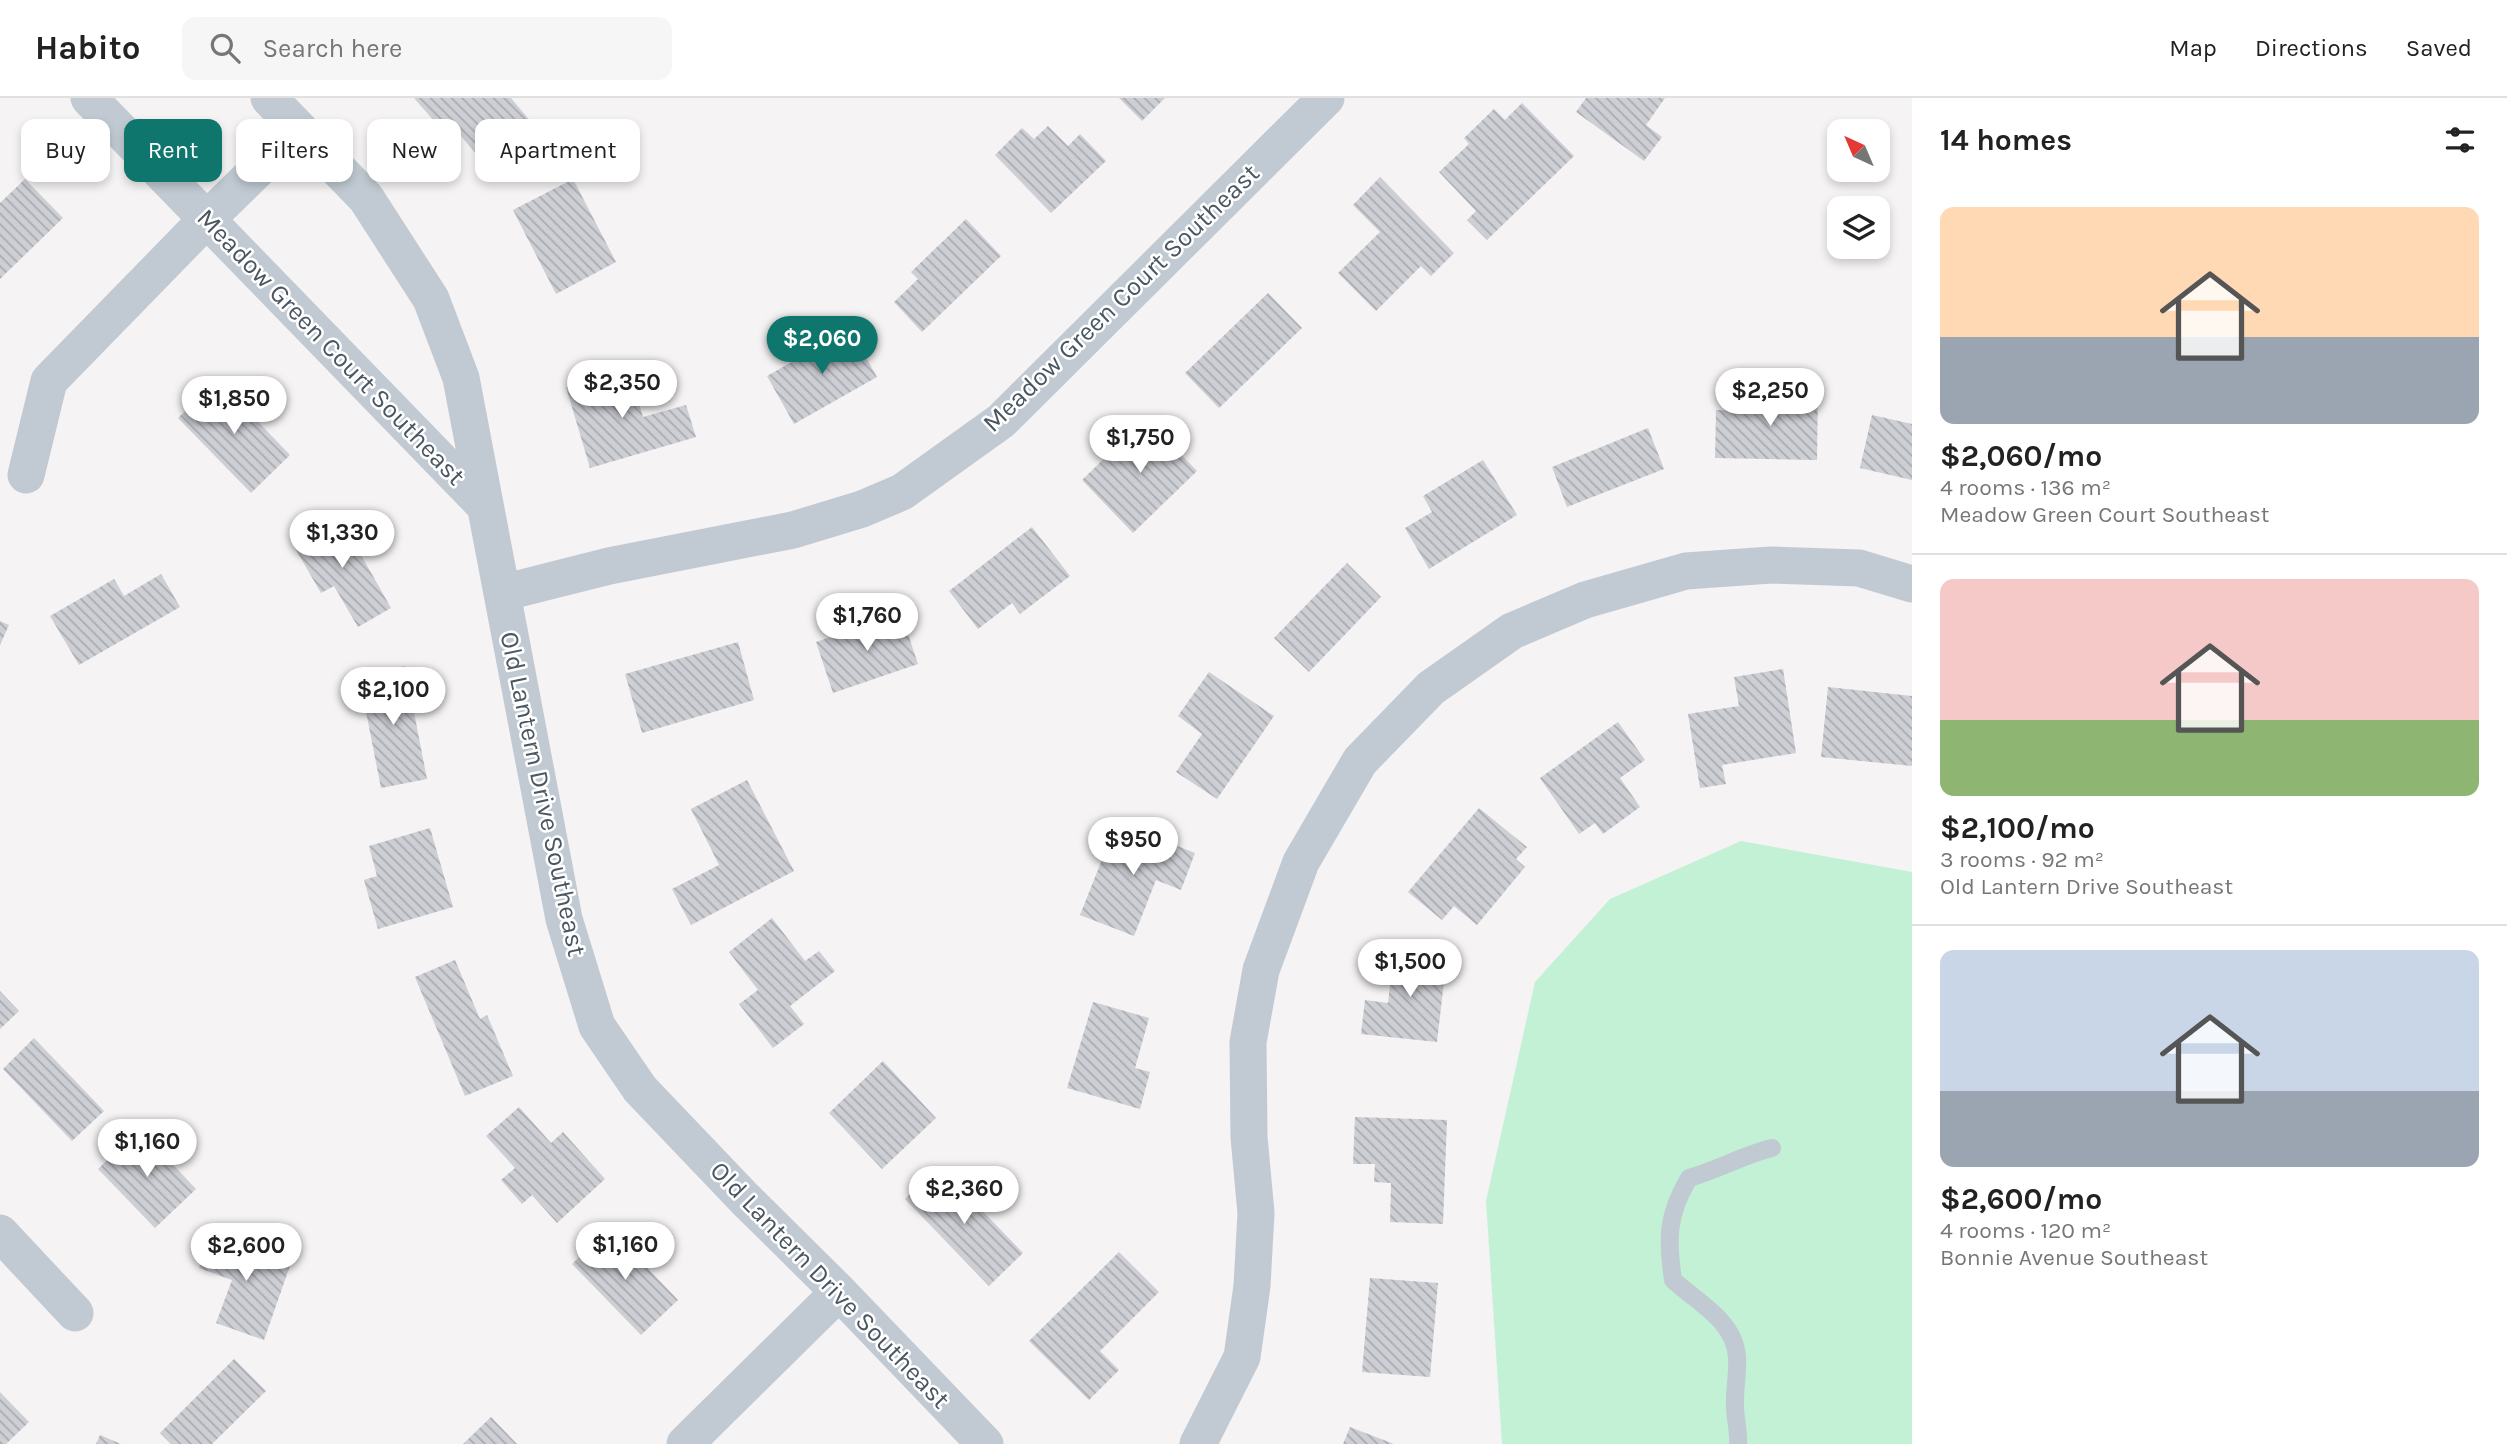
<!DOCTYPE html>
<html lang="en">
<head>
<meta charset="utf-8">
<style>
  body { margin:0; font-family:Karla,sans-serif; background:#f6f6f6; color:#222; height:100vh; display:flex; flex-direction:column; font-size:26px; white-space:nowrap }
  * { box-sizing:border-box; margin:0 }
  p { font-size:23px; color:#767676 }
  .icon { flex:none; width:38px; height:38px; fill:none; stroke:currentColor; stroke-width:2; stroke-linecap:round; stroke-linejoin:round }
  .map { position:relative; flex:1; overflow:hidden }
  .side { display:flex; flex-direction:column; background:#fff; width:595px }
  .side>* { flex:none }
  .top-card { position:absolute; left:21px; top:21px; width:665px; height:63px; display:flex; gap:14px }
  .needle { width:46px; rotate:316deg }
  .controls { position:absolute; left:1827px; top:21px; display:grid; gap:14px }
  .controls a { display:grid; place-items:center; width:63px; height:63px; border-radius:14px; background:#fff; box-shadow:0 4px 10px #0003; font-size:35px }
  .price { position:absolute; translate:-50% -60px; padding:0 16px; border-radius:24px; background:#fff; color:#222; font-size:23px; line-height:46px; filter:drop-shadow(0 2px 4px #0008) }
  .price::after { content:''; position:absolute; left:50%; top:42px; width:21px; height:16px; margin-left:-10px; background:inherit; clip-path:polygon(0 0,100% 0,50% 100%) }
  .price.current { background:#0f766e; color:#fff }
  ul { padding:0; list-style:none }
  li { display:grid; align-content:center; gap:14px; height:371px; padding:0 28px }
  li+li { border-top:2px solid #e0e0e0 }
  li span { display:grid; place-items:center; height:217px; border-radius:14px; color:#555 }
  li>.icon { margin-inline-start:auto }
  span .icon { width:126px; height:126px; fill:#fffc; stroke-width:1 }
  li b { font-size:30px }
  h2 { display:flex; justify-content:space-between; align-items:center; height:84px; padding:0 28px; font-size:30px }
  .pill { padding:0 24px; border-radius:14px; background:#fff; box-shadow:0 4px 10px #0003; font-size:24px; line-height:63px }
  .pill.current { background:#0f766e; color:#fff }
  header { display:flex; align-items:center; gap:42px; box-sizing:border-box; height:98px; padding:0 35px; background:#fff; border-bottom:2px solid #e0e0e0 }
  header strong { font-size:33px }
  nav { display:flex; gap:38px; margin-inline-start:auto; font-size:24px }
  .search { width:490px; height:63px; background:#f6f6f6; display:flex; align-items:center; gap:18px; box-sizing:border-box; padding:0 24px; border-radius:14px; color:#767676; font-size:26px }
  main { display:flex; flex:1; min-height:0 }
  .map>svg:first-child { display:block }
  .green { fill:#c3f1d5 }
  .building { fill:url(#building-back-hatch) }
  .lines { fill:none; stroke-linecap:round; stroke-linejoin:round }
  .service { stroke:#c1cad2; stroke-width:18 }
  .minor { stroke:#c1cad2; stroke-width:37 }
  .labels { text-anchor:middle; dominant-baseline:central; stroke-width:5; stroke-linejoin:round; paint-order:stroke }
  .street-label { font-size:26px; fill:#4a5661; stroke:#fff }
</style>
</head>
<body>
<header>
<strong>Habito</strong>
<div class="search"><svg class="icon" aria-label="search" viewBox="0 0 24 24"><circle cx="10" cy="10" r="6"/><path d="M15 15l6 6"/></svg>Search here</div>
<nav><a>Map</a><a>Directions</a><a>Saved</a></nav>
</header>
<main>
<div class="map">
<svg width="1912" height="1346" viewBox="0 0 1912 1346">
  <defs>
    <pattern id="building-back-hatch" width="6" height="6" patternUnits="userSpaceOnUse" patternTransform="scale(1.75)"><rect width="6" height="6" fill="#cdcfd5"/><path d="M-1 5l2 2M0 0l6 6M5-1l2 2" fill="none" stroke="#a8abb0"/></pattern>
  </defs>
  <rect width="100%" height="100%" fill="#f5f3f3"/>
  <!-- green -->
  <path class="green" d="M 1741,743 L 1912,774 L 1912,1346 L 1502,1346 L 1486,1103 L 1535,884 L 1610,801 Z"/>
  <!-- building -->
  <path class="building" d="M 414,0 L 511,0 L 537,31 L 489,71 L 449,24 L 441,31 Z
    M 1119,0 L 1165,0 L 1142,23 Z
    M 1586,0 L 1665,0 L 1646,27 L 1662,39 L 1644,63 L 1576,14 Z
    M 1522,5 L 1574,58 L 1487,142 L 1467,122 L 1476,113 L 1439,74 L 1469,46 L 1464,40 L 1494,11 L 1505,22 Z
    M 1048,28 L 1068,48 L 1080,36 L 1106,63 L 1051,115 L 995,57 L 1022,30 L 1034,41 Z
    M 1380,79 L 1454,155 L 1431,178 L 1421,168 L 1376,213 L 1338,175 L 1380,134 L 1353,107 Z
    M 25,81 L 63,120 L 0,181 L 0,105 Z
    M 573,81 L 616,164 L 556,196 L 513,112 Z
    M 966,121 L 1001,158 L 922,234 L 894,204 L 918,181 L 911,174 Z
    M 1268,195 L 1302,230 L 1219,310 L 1185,275 Z
    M 850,231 L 877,279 L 794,326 L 767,278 Z
    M 629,270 L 643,319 L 686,307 L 696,339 L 590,370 L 566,289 Z
    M 218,282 L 290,357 L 251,395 L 178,320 Z
    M 1751,294 L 1818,295 L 1817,362 L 1715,360 L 1716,312 L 1751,313 Z
    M 1872,317 L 1912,326 L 1912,382 L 1860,370 Z
    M 1146,320 L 1197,373 L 1133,435 L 1082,382 Z
    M 1648,330 L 1664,371 L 1567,409 L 1552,369 Z
    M 1483,362 L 1517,417 L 1429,471 L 1405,430 L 1432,414 L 1423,398 Z
    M 339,418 L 391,510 L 358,529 L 334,488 L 321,495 L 292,445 Z
    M 1032,429 L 1070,478 L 1020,516 L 1012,505 L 978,531 L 949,493 Z
    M 1347,465 L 1381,499 L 1309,574 L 1274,540 Z
    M 161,476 L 180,509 L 79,567 L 50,518 L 114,481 L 124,498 Z
    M 901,515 L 918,566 L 833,595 L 816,544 Z
    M 0,523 L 9,527 L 0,547 Z
    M 738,544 L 754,602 L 642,635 L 625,576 Z
    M 405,568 L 427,681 L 381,690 L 359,578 Z
    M 1783,571 L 1796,655 L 1722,667 L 1726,686 L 1700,690 L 1688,616 L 1739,608 L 1734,579 Z
    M 1209,574 L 1274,618 L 1217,701 L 1176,674 L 1202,636 L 1178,618 Z
    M 1828,589 L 1912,598 L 1912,668 L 1821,659 Z
    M 1618,624 L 1645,662 L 1620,680 L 1640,709 L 1603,736 L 1595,725 L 1579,736 L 1540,680 Z
    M 747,682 L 794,773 L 691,827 L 672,791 L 719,767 L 691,711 Z
    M 1479,710 L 1527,749 L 1516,761 L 1525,769 L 1477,827 L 1454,808 L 1442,822 L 1408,794 Z
    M 1117,724 L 1195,755 L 1181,792 L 1156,782 L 1134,838 L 1080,817 Z
    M 430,730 L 453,809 L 378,831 L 364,782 L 377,778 L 369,748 Z
    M 772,820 L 805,863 L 819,853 L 835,873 L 790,908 L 804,926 L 773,950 L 739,906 L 758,892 L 729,854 Z
    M 1394,852 L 1447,858 L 1437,944 L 1361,936 L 1365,902 L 1388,905 Z
    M 455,862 L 480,921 L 487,917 L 513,978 L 465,998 L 415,879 Z
    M 0,893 L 19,913 L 0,931 Z
    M 1093,904 L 1149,920 L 1135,970 L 1150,974 L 1140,1011 L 1067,990 Z
    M 34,940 L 104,1013 L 72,1043 L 3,971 Z
    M 883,963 L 936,1020 L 882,1071 L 829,1015 Z
    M 519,1009 L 551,1045 L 563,1034 L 605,1081 L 557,1125 L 532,1097 L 522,1106 L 501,1082 L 515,1070 L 486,1038 Z
    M 1355,1019 L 1447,1022 L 1443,1126 L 1390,1124 L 1391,1085 L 1374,1084 L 1375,1066 L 1353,1066 Z
    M 139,1031 L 196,1091 L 155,1130 L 98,1071 Z
    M 939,1068 L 1023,1155 L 989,1188 L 905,1101 Z
    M 609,1130 L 678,1202 L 641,1237 L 572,1166 Z
    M 211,1134 L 292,1162 L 264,1242 L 216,1225 L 232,1182 L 199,1170 Z
    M 1119,1154 L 1159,1194 L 1100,1253 L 1119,1272 L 1089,1302 L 1029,1243 Z
    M 1370,1180 L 1438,1185 L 1430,1279 L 1362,1274 Z
    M 234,1261 L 266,1293 L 212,1346 L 171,1346 L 160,1335 Z
    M 0,1294 L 29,1324 L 6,1346 L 0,1346 Z
    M 491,1319 L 517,1346 L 463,1346 Z
    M 1350,1329 L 1394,1346 L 1343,1346 Z
    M 100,1337 L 121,1346 L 96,1346 Z"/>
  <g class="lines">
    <!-- service -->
    <path class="service" d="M 1738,1346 C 1739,1331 1734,1317 1735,1303 C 1735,1288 1738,1274 1737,1259 C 1735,1223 1697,1204 1673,1182 C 1667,1141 1667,1117 1689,1080 C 1718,1072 1743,1057 1772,1050"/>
    <!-- minor -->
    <path class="minor" d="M 89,0 L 485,408
      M 269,0 L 366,100 L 431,201 L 461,280 L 564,821 L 597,928 L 640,991 L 744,1100 L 839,1194 L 985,1346
      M 26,377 L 49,283 L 207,121 L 299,31
      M 502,495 L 609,468 L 793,432 L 862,411 L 902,394 L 1001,323 L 1326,0
      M 0,1135 L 75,1215
      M 685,1346 L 839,1194
      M 1198,1346 L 1242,1259 L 1252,1188 L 1256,1115 L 1249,1039 L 1248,944 L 1261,872 L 1301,764 L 1360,663 L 1431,590 L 1512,533 L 1585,502 L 1686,473 L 1771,467 L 1859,470 L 1912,486"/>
  </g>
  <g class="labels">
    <!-- street labels -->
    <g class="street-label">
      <text transform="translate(1121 200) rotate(-44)">Meadow Green Court Southeast</text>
      <text transform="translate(331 249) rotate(46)">Meadow Green Court Southeast</text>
      <text transform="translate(543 696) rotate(78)">Old Lantern Drive Southeast</text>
      <text transform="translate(830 1187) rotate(46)">Old Lantern Drive Southeast</text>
    </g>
  </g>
</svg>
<div class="controls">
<a><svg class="needle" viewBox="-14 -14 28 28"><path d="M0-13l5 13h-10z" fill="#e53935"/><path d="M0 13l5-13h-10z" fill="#767676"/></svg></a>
<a><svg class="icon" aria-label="layers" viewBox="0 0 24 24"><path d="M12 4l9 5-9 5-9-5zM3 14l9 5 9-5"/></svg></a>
</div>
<b class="price current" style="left:822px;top:278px">$2,060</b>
<b class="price" style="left:622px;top:322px">$2,350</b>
<b class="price" style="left:1770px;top:330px">$2,250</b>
<b class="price" style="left:234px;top:338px">$1,850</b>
<b class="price" style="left:1140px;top:377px">$1,750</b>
<b class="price" style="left:342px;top:472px">$1,330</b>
<b class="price" style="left:867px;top:555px">$1,760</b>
<b class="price" style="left:393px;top:629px">$2,100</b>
<b class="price" style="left:1133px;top:779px">$950</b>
<b class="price" style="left:1410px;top:901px">$1,500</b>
<b class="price" style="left:147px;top:1081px">$1,160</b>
<b class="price" style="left:964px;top:1128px">$2,360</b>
<b class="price" style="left:625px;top:1184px">$1,160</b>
<b class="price" style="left:246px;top:1185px">$2,600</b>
<div class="top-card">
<a class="pill">Buy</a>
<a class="pill current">Rent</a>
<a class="pill">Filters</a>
<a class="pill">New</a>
<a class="pill">Apartment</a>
</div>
</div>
<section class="side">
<h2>14 homes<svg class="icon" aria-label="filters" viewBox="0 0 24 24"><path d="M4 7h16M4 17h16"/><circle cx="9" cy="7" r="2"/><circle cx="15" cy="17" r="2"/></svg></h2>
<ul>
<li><span style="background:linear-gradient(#ffd9b3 60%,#9aa5b1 0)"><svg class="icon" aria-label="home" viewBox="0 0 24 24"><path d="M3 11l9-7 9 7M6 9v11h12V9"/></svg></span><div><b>$2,060/mo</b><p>4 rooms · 136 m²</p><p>Meadow Green Court Southeast</p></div></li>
<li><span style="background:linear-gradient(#f6c9c9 65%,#8fb573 0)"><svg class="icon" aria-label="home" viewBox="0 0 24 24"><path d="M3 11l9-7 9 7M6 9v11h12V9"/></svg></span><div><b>$2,100/mo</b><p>3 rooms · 92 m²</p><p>Old Lantern Drive Southeast</p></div></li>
<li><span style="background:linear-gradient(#c9d6e8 65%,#9aa5b1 0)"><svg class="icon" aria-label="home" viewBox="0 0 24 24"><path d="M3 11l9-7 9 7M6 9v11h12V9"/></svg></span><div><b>$2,600/mo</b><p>4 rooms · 120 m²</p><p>Bonnie Avenue Southeast</p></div></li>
</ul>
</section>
</main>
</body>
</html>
